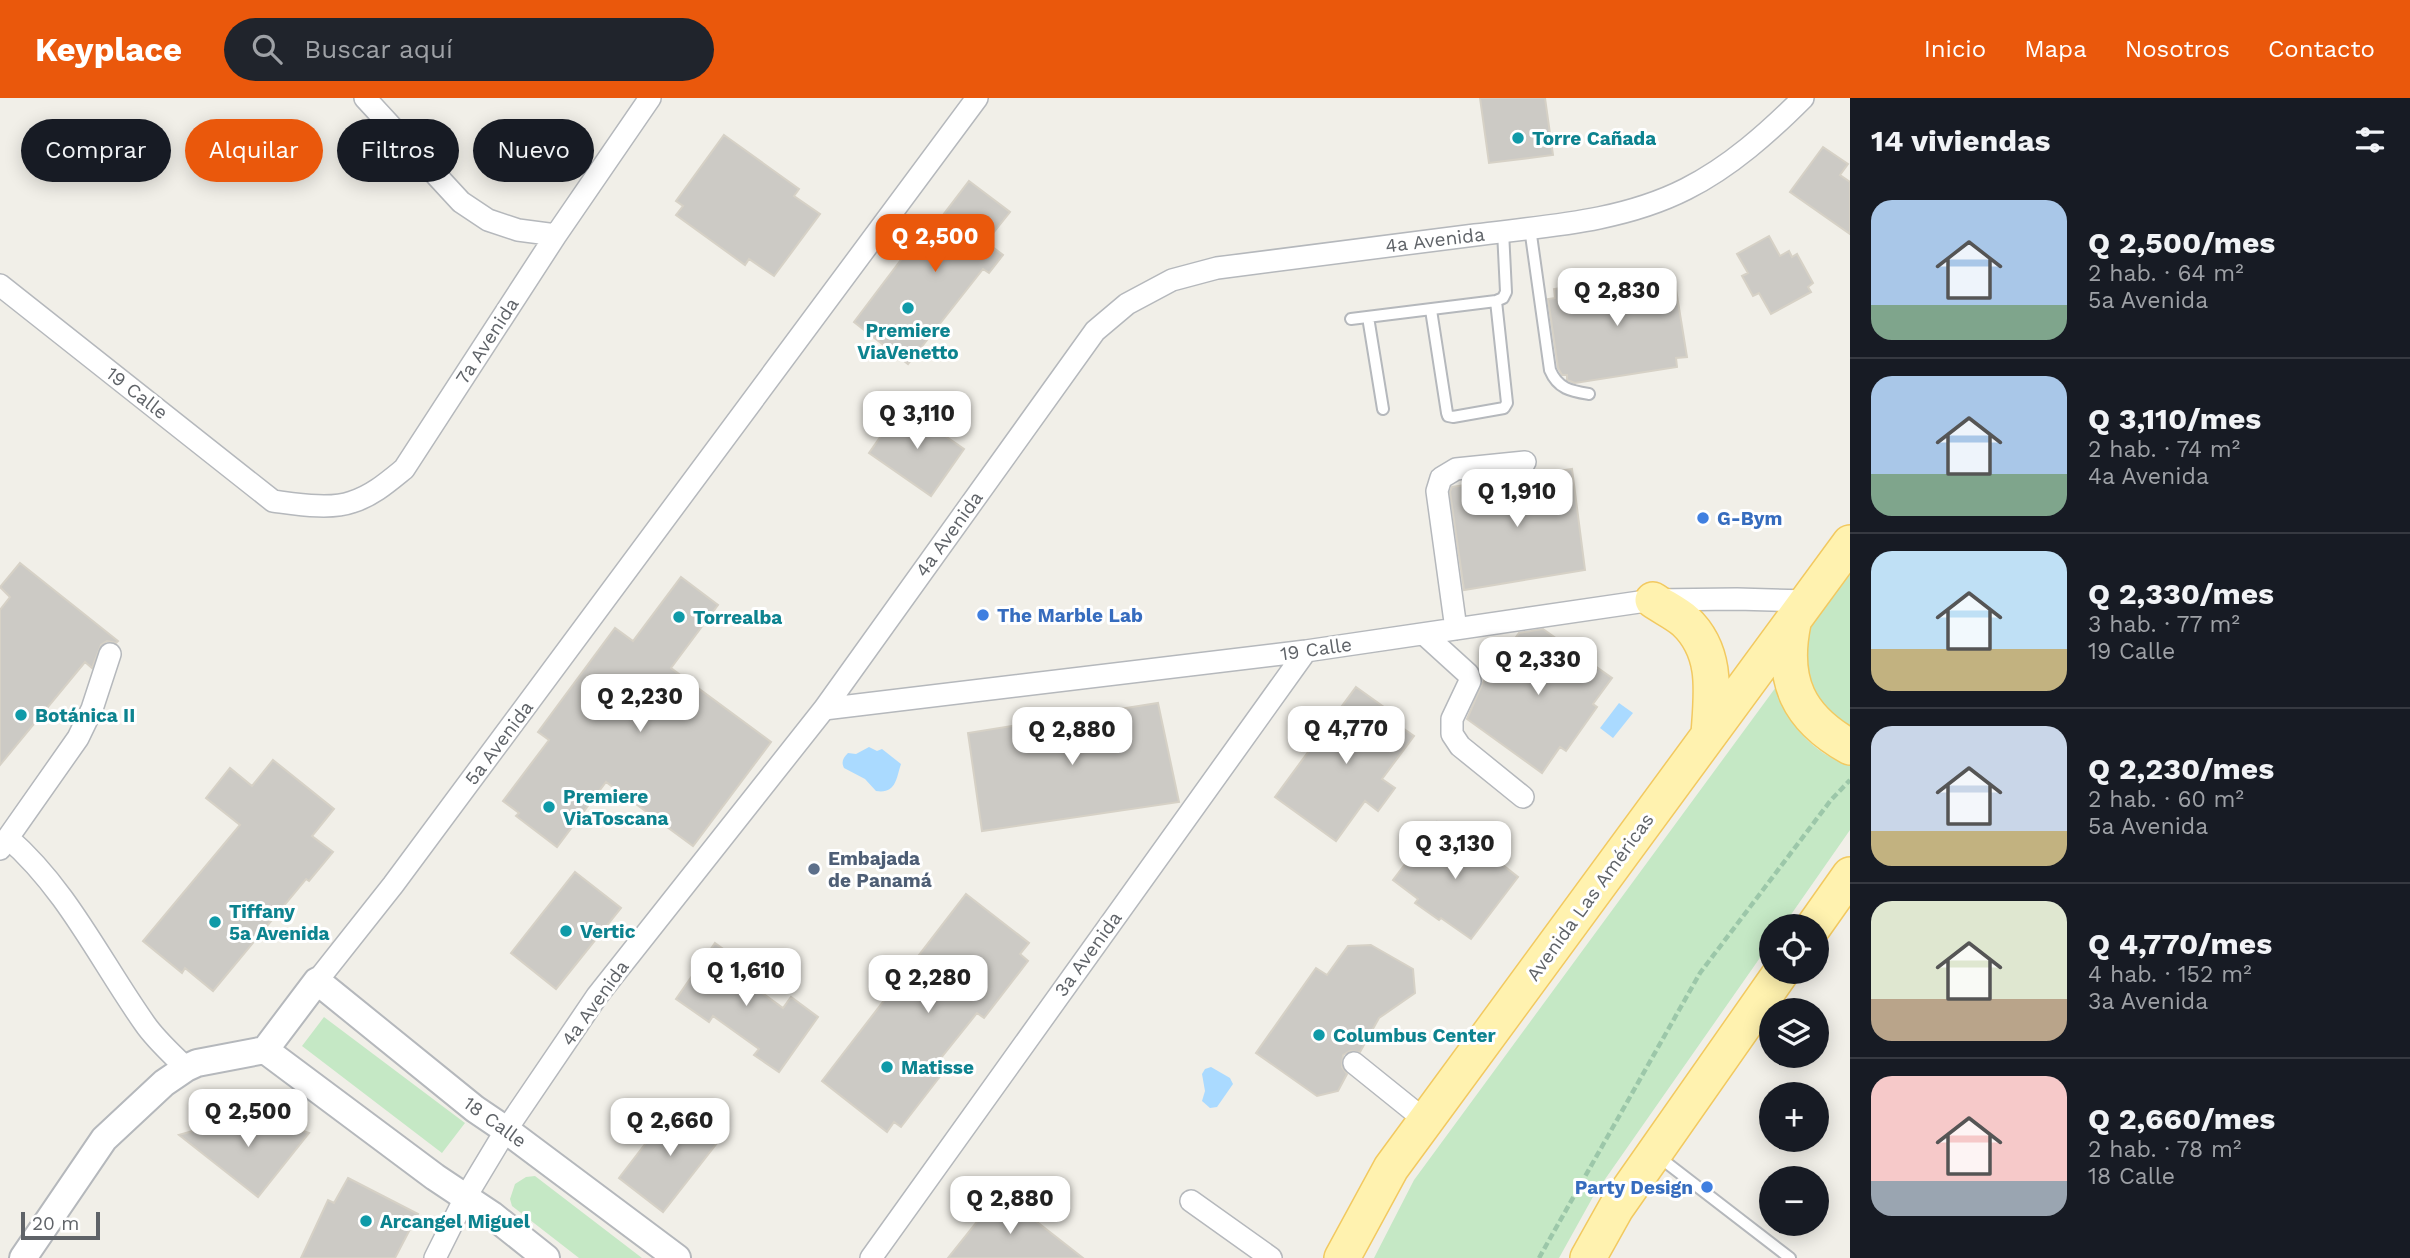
<!DOCTYPE html>
<html lang="es">
<head>
<meta charset="utf-8">
<style>
  body { margin:0; font-family:"Work Sans",sans-serif; background:#20242c; color:#f1f3f6; height:100vh; display:flex; flex-direction:column; font-size:26px; white-space:nowrap }
  * { box-sizing:border-box; margin:0 }
  p { font-size:23px; color:#9ea1a6 }
  .icon { flex:none; width:38px; height:38px; fill:none; stroke:currentColor; stroke-width:2; stroke-linecap:round; stroke-linejoin:round }
  .map { position:relative; flex:1; overflow:hidden }
  .drawer { display:flex; flex-direction:column; background:#171b24; width:560px }
  .drawer>* { flex:none }
  .hud { position:absolute; left:21px; top:21px; width:665px; height:63px; display:flex; gap:14px }
  .controls { position:absolute; left:1759px; top:816px; display:grid; gap:14px }
  .controls a { display:grid; place-items:center; width:70px; height:70px; border-radius:50%; background:#171b24; box-shadow:0 4px 18px #0003; font-size:35px }
  .scale { position:absolute; left:21px; bottom:18px; width:79px; box-sizing:border-box; padding-left:7px; border:4px solid #5f6368; border-top:0; font-size:19px; line-height:24px; white-space:nowrap; color:#5f6368; -webkit-text-stroke:5px #fff; paint-order:stroke }
  .price { position:absolute; translate:-50% -60px; padding:0 16px; border-radius:14px; background:#fff; color:#222; font-size:23px; line-height:46px; filter:drop-shadow(0 2px 4px #0008) }
  .price::after { content:''; position:absolute; left:50%; top:42px; width:21px; height:16px; margin-left:-10px; background:inherit; clip-path:polygon(0 0,100% 0,50% 100%) }
  .price.on { background:#ea580c; color:#fff }
  ul { padding:0; list-style:none }
  li { display:flex; align-items:center; gap:21px; height:175px; padding:0 21px }
  li+li { border-top:2px solid #363941 }
  li span { display:grid; place-items:center; flex:none; width:196px; height:140px; border-radius:21px; color:#555 }
  li>.icon { margin-inline-start:auto }
  span .icon { width:84px; height:84px; fill:#fffc; stroke-width:1 }
  li b { font-size:30px }
  h2 { display:flex; justify-content:space-between; align-items:center; height:84px; padding:0 21px; font-size:30px }
  .chip { padding:0 24px; border-radius:32px; background:#171b24; box-shadow:0 4px 18px #0003; font-size:24px; line-height:63px }
  .chip.on { background:#ea580c; color:#fff }
  header { display:flex; align-items:center; gap:42px; box-sizing:border-box; height:98px; padding:0 35px; background:#ea580c; color:#fff }
  header strong { font-size:33px }
  nav { display:flex; gap:38px; margin-inline-start:auto; font-size:24px }
  .search { width:490px; height:63px; background:#20242c; display:flex; align-items:center; gap:18px; box-sizing:border-box; padding:0 24px; border-radius:38px; color:#9ea1a6; font-size:26px }
  main { display:flex; flex:1; min-height:0 }
  .map>svg:first-child { display:block }
  .green { fill:#c5e8c5 }
  .water { fill:#aadaff }
  .building { fill:#cccac5; stroke:#d6d1c6; stroke-width:2 }
  .lines { fill:none; stroke-linecap:round; stroke-linejoin:round }
  .service-casing { stroke:#b5b8bc; stroke-width:14 }
  .minor-casing { stroke:#b5b8bc; stroke-width:24 }
  .tertiary-casing { stroke:#b5b8bc; stroke-width:30 }
  .primary-casing { stroke:#f2c960; stroke-width:38 }
  .path { stroke:#9cc7a9; stroke-width:4.5; stroke-dasharray:7 3.5; stroke-linecap:butt }
  .service { stroke:#fff; stroke-width:10 }
  .minor { stroke:#fff; stroke-width:21 }
  .tertiary { stroke:#fff; stroke-width:26 }
  .primary { stroke:#fff2af; stroke-width:35 }
  .culture-dot { fill:#0f9aa8; stroke:#fff; stroke-width:2.5 }
  .shop-dot { fill:#3f7fe0; stroke:#fff; stroke-width:2.5 }
  .service-dot { fill:#5c6f8a; stroke:#fff; stroke-width:2.5 }
  .labels { text-anchor:middle; dominant-baseline:central; stroke-width:6; stroke-linejoin:round; paint-order:stroke }
  .culture-label { font-size:19px; font-weight:bold; fill:#0d838f; stroke:#fff; text-anchor:start }
  .street-label { font-size:19px; fill:#5f6368; stroke:#fff }
  .shop-label { font-size:19px; font-weight:bold; fill:#366cbe; stroke:#fff; text-anchor:start }
  .service-label { font-size:19px; font-weight:bold; fill:#4e5e75; stroke:#fff; text-anchor:start }
</style>
</head>
<body>
<header>
<strong>Keyplace</strong>
<div class="search"><svg class="icon" aria-label="search" viewBox="0 0 24 24"><circle cx="10" cy="10" r="6"/><path d="M15 15l6 6"/></svg>Buscar aquí</div>
<nav><a>Inicio</a><a>Mapa</a><a>Nosotros</a><a>Contacto</a></nav>
</header>
<main>
<div class="map">
<svg width="1850" height="1160" viewBox="0 0 1850 1160">
  <rect width="100%" height="100%" fill="#f1efe8"/>
  <!-- green -->
  <path class="green" d="M 1850,477 L 1850,636 L 1835,628 L 1799,571 L 1814,507 L 1829,490 Z
    M 1776,589 C 1786,624 1813,657 1850,667 L 1850,732 L 1783,828 L 1771,828 L 1771,844 L 1594,1097 L 1559,1160 L 1374,1160 L 1414,1082 Z
    M 324,919 L 465,1025 L 442,1055 L 302,948 Z
    M 535,1078 L 642,1160 L 579,1160 L 512,1108 L 510,1101 L 515,1086 L 526,1079 Z"/>
  <!-- water -->
  <path class="water" d="M 1619,605 L 1633,615 L 1613,640 L 1600,630 Z
    M 869,649 L 877,653 L 882,651 L 901,666 C 896,681 896,696 876,693 L 865,681 L 844,670 C 841,664 843,660 848,655 L 856,656 Z
    M 1211,969 L 1230,980 L 1233,986 L 1217,1009 L 1210,1010 L 1202,1003 L 1205,993 L 1202,976 L 1205,971 Z"/>
  <!-- building -->
  <path class="building" d="M 1480,0 L 1545,0 L 1553,57 L 1489,65 Z
    M 724,37 L 799,91 L 794,98 L 820,116 L 774,178 L 749,161 L 745,167 L 676,117 L 683,108 L 676,103 Z
    M 1823,49 L 1848,66 L 1840,77 L 1850,84 L 1850,136 L 1790,94 Z
    M 969,83 L 1010,114 L 986,144 L 1003,157 L 989,175 L 983,171 L 908,266 L 854,224 L 925,130 L 930,134 Z
    M 1769,138 L 1780,158 L 1789,153 L 1792,159 L 1797,156 L 1813,185 L 1808,189 L 1811,194 L 1771,216 L 1759,195 L 1753,198 L 1742,178 L 1748,175 L 1737,156 Z
    M 1664,174 L 1665,186 L 1675,185 L 1687,259 L 1676,260 L 1677,269 L 1575,285 L 1567,282 L 1567,277 L 1562,277 L 1558,270 L 1548,201 L 1555,200 L 1554,191 Z
    M 902,308 L 964,351 L 931,398 L 869,355 Z
    M 1572,371 L 1585,472 L 1464,492 L 1450,394 L 1452,389 Z
    M 20,465 L 118,543 L 116,545 L 107,543 L 101,547 L 92,570 L 85,564 L 0,667 L 0,512 L 10,499 L 0,489 Z
    M 681,479 L 718,507 L 671,570 L 771,644 L 693,748 L 606,684 L 557,749 L 516,718 L 519,715 L 503,703 L 549,642 L 538,634 L 615,530 L 633,543 Z
    M 1543,531 L 1612,580 L 1593,606 L 1597,609 L 1566,653 L 1560,649 L 1542,675 L 1467,621 L 1482,586 L 1519,535 Z
    M 1356,589 L 1388,612 L 1384,617 L 1414,638 L 1382,681 L 1395,690 L 1378,713 L 1365,703 L 1336,743 L 1275,699 Z
    M 1158,605 L 1179,704 L 982,733 L 968,635 Z
    M 273,662 L 334,711 L 312,738 L 333,754 L 309,783 L 306,781 L 213,893 L 185,870 L 182,875 L 143,843 L 240,727 L 206,700 L 230,670 L 252,688 Z
    M 1437,724 L 1482,757 L 1485,753 L 1518,779 L 1471,841 L 1441,820 L 1439,822 L 1415,805 L 1418,801 L 1393,782 Z
    M 575,774 L 621,810 L 556,891 L 511,855 Z
    M 966,796 L 1029,845 L 1020,856 L 1028,863 L 984,920 L 977,915 L 937,965 L 945,972 L 901,1029 L 894,1024 L 887,1034 L 822,983 Z
    M 715,845 L 751,871 L 743,881 L 783,910 L 791,899 L 818,919 L 779,974 L 754,957 L 759,951 L 713,918 L 709,924 L 676,901 Z
    M 1371,847 L 1413,871 L 1415,895 L 1379,920 L 1360,954 L 1350,953 L 1343,957 L 1342,969 L 1347,976 L 1338,993 L 1317,998 L 1256,955 L 1316,870 L 1327,877 L 1348,848 Z
    M 676,1006 L 721,1040 L 663,1114 L 619,1080 Z
    M 250,1022 L 280,1025 L 309,1035 L 258,1099 L 179,1037 L 220,1025 Z
    M 348,1080 L 418,1116 L 395,1160 L 301,1160 L 328,1102 L 334,1105 Z
    M 1000,1095 L 1083,1160 L 948,1160 Z"/>
  <g class="lines">
    <defs>
      <path id="service" d="M 1530,130 L 1550,272 C 1558,291 1571,293 1589,296
        M 1431,212 L 1447,315 L 1448,318 L 1453,319 L 1504,310 L 1507,305 L 1496,203
        M 1368,219 L 1383,311
        M 1351,221 L 1496,203 L 1503,200 L 1506,194 L 1503,133
        M 1659,1059 L 1790,1160"/>
      <path id="minor" d="M 365,0 L 461,104 L 488,122 L 518,132 L 556,137
        M 0,187 L 273,403 C 296,406 330,412 352,404 C 372,398 388,384 404,371 L 556,137 L 650,0
        M 1456,531 L 1437,393 L 1441,380 L 1456,371 L 1525,364
        M 1424,536 L 1468,576 L 1470,583 L 1452,621 L 1452,636 L 1460,648 L 1523,699
        M 824,611 L 1306,553 L 1653,502 L 1737,501 L 1809,503
        M 8,740 C 67,791 101,864 145,926 C 156,942 172,956 186,970
        M 0,751 L 78,640 L 92,611 L 110,556
        M 317,883 L 393,787 L 977,0
        M 1354,965 L 1426,1023
        M 1191,1103 L 1271,1160
        M 435,1160 L 465,1100 L 506,1032 L 597,898 L 824,611 L 1095,233 L 1127,206 L 1172,182 L 1217,170 C 1303,159 1389,148 1475,137 C 1546,128 1621,124 1686,91 C 1730,69 1769,34 1803,0
        M 871,1160 L 1306,553"/>
      <path id="tertiary" d="M 265,952 L 435,1079 L 492,1117 L 546,1160
        M 23,1160 L 104,1041 L 164,985 L 186,970 L 197,965 L 265,952 L 317,883 L 475,1011 L 506,1032 L 677,1160"/>
      <path id="primary" d="M 1653,502 C 1663,509 1676,515 1685,523 C 1718,554 1712,595 1709,636
        M 1793,525 C 1781,583 1798,620 1850,649
        M 1814,828 L 1850,777
        M 1342,1160 L 1391,1070 L 1850,445
        M 1588,1160 L 1616,1110 L 1782,873"/>
    </defs>
    <!-- service casing -->
    <use href="#service" class="service-casing"/>
    <!-- minor casing -->
    <use href="#minor" class="minor-casing"/>
    <!-- tertiary casing -->
    <use href="#tertiary" class="tertiary-casing"/>
    <!-- primary casing -->
    <use href="#primary" class="primary-casing"/>
    <!-- path -->
    <path class="path" d="M 1539,1160 L 1700,875 L 1831,702 L 1850,682"/>
    <!-- service -->
    <use href="#service" class="service"/>
    <!-- minor -->
    <use href="#minor" class="minor"/>
    <!-- tertiary -->
    <use href="#tertiary" class="tertiary"/>
    <!-- primary -->
    <use href="#primary" class="primary"/>
  </g>
  <!-- markers -->
  <g class="culture-dot">
    <circle cx="1518" cy="40" r="7"/>
    <circle cx="908" cy="210" r="7"/>
    <circle cx="679" cy="519" r="7"/>
    <circle cx="21" cy="617" r="7"/>
    <circle cx="549" cy="709" r="7"/>
    <circle cx="215" cy="824" r="7"/>
    <circle cx="566" cy="833" r="7"/>
    <circle cx="1319" cy="937" r="7"/>
    <circle cx="887" cy="969" r="7"/>
    <circle cx="366" cy="1123" r="7"/>
  </g>
  <g class="shop-dot">
    <circle cx="1703" cy="420" r="7"/>
    <circle cx="983" cy="517" r="7"/>
    <circle cx="1707" cy="1089" r="7"/>
  </g>
  <circle class="service-dot" cx="814" cy="771" r="7"/>
  <g class="labels">
    <!-- culture labels -->
    <g class="culture-label">
      <text x="1532" y="40">Torre Cañada</text>
      <text x="908" y="232" text-anchor="middle">Premiere<tspan x="908" dy="22">ViaVenetto</tspan></text>
      <text x="693" y="519">Torrealba</text>
      <text x="35" y="617">Botánica II</text>
      <text x="563" y="698">Premiere<tspan x="563" dy="22">ViaToscana</tspan></text>
      <text x="229" y="813">Tiffany<tspan x="229" dy="22">5a Avenida</tspan></text>
      <text x="580" y="833">Vertic</text>
      <text x="1333" y="937">Columbus Center</text>
      <text x="901" y="969">Matisse</text>
      <text x="380" y="1123">Arcangel Miguel</text>
    </g>
    <!-- street labels -->
    <g class="street-label">
      <text transform="translate(1435 142) rotate(-7)">4a Avenida</text>
      <text transform="translate(487 243) rotate(-57)">7a Avenida</text>
      <text transform="translate(137 295) rotate(38)">19 Calle</text>
      <text transform="translate(949 436) rotate(-54)">4a Avenida</text>
      <text transform="translate(1316 551) rotate(-8)">19 Calle</text>
      <text transform="translate(499 645) rotate(-53)">5a Avenida</text>
      <text transform="translate(1590 799) rotate(-54)">Avenida Las Américas</text>
      <text transform="translate(1088 856) rotate(-54)">3a Avenida</text>
      <text transform="translate(595 905) rotate(-54)">4a Avenida</text>
      <text transform="translate(495 1024) rotate(36)">18 Calle</text>
    </g>
    <!-- shop labels -->
    <g class="shop-label">
      <text x="1717" y="420">G-Bym</text>
      <text x="997" y="517">The Marble Lab</text>
      <text x="1693" y="1089" text-anchor="end">Party Design</text>
    </g>
    <!-- service labels -->
    <g class="service-label">
      <text x="828" y="760">Embajada<tspan x="828" dy="22">de Panamá</tspan></text>
    </g>
  </g>
</svg>
<div class="controls">
<a><svg class="icon" aria-label="locate" viewBox="0 0 24 24"><circle cx="12" cy="12" r="6"/><path d="M12 2v4M12 18v4M2 12h4M18 12h4"/></svg></a>
<a><svg class="icon" aria-label="layers" viewBox="0 0 24 24"><path d="M12 4l9 5-9 5-9-5zM3 14l9 5 9-5"/></svg></a>
<a>+</a>
<a>−</a>
</div>
<div class="scale">20 m</div>
<b class="price on" style="left:935px;top:176px">Q 2,500</b>
<b class="price" style="left:1617px;top:230px">Q 2,830</b>
<b class="price" style="left:917px;top:353px">Q 3,110</b>
<b class="price" style="left:1517px;top:431px">Q 1,910</b>
<b class="price" style="left:1538px;top:599px">Q 2,330</b>
<b class="price" style="left:640px;top:636px">Q 2,230</b>
<b class="price" style="left:1346px;top:668px">Q 4,770</b>
<b class="price" style="left:1072px;top:669px">Q 2,880</b>
<b class="price" style="left:1455px;top:783px">Q 3,130</b>
<b class="price" style="left:746px;top:910px">Q 1,610</b>
<b class="price" style="left:928px;top:917px">Q 2,280</b>
<b class="price" style="left:248px;top:1051px">Q 2,500</b>
<b class="price" style="left:670px;top:1060px">Q 2,660</b>
<b class="price" style="left:1010px;top:1138px">Q 2,880</b>
<div class="hud">
<a class="chip">Comprar</a>
<a class="chip on">Alquilar</a>
<a class="chip">Filtros</a>
<a class="chip">Nuevo</a>
</div>
</div>
<section class="drawer">
<h2>14 viviendas<svg class="icon" aria-label="filters" viewBox="0 0 24 24"><path d="M4 7h16M4 17h16"/><circle cx="9" cy="7" r="2"/><circle cx="15" cy="17" r="2"/></svg></h2>
<ul>
<li><span style="background:linear-gradient(#a9c7e8 75%,#7fa58c 0)"><svg class="icon" aria-label="home" viewBox="0 0 24 24"><path d="M3 11l9-7 9 7M6 9v11h12V9"/></svg></span><div><b>Q 2,500/mes</b><p>2 hab. · 64 m²</p><p>5a Avenida</p></div></li>
<li><span style="background:linear-gradient(#a9c7e8 70%,#7fa58c 0)"><svg class="icon" aria-label="home" viewBox="0 0 24 24"><path d="M3 11l9-7 9 7M6 9v11h12V9"/></svg></span><div><b>Q 3,110/mes</b><p>2 hab. · 74 m²</p><p>4a Avenida</p></div></li>
<li><span style="background:linear-gradient(#bfe0f5 70%,#c2b280 0)"><svg class="icon" aria-label="home" viewBox="0 0 24 24"><path d="M3 11l9-7 9 7M6 9v11h12V9"/></svg></span><div><b>Q 2,330/mes</b><p>3 hab. · 77 m²</p><p>19 Calle</p></div></li>
<li><span style="background:linear-gradient(#c9d6e8 75%,#c2b280 0)"><svg class="icon" aria-label="home" viewBox="0 0 24 24"><path d="M3 11l9-7 9 7M6 9v11h12V9"/></svg></span><div><b>Q 2,230/mes</b><p>2 hab. · 60 m²</p><p>5a Avenida</p></div></li>
<li><span style="background:linear-gradient(#dfe7d0 70%,#b9a48a 0)"><svg class="icon" aria-label="home" viewBox="0 0 24 24"><path d="M3 11l9-7 9 7M6 9v11h12V9"/></svg></span><div><b>Q 4,770/mes</b><p>4 hab. · 152 m²</p><p>3a Avenida</p></div></li>
<li><span style="background:linear-gradient(#f6c9c9 75%,#9aa5b1 0)"><svg class="icon" aria-label="home" viewBox="0 0 24 24"><path d="M3 11l9-7 9 7M6 9v11h12V9"/></svg></span><div><b>Q 2,660/mes</b><p>2 hab. · 78 m²</p><p>18 Calle</p></div></li>
</ul>
</section>
</main>
</body>
</html>
